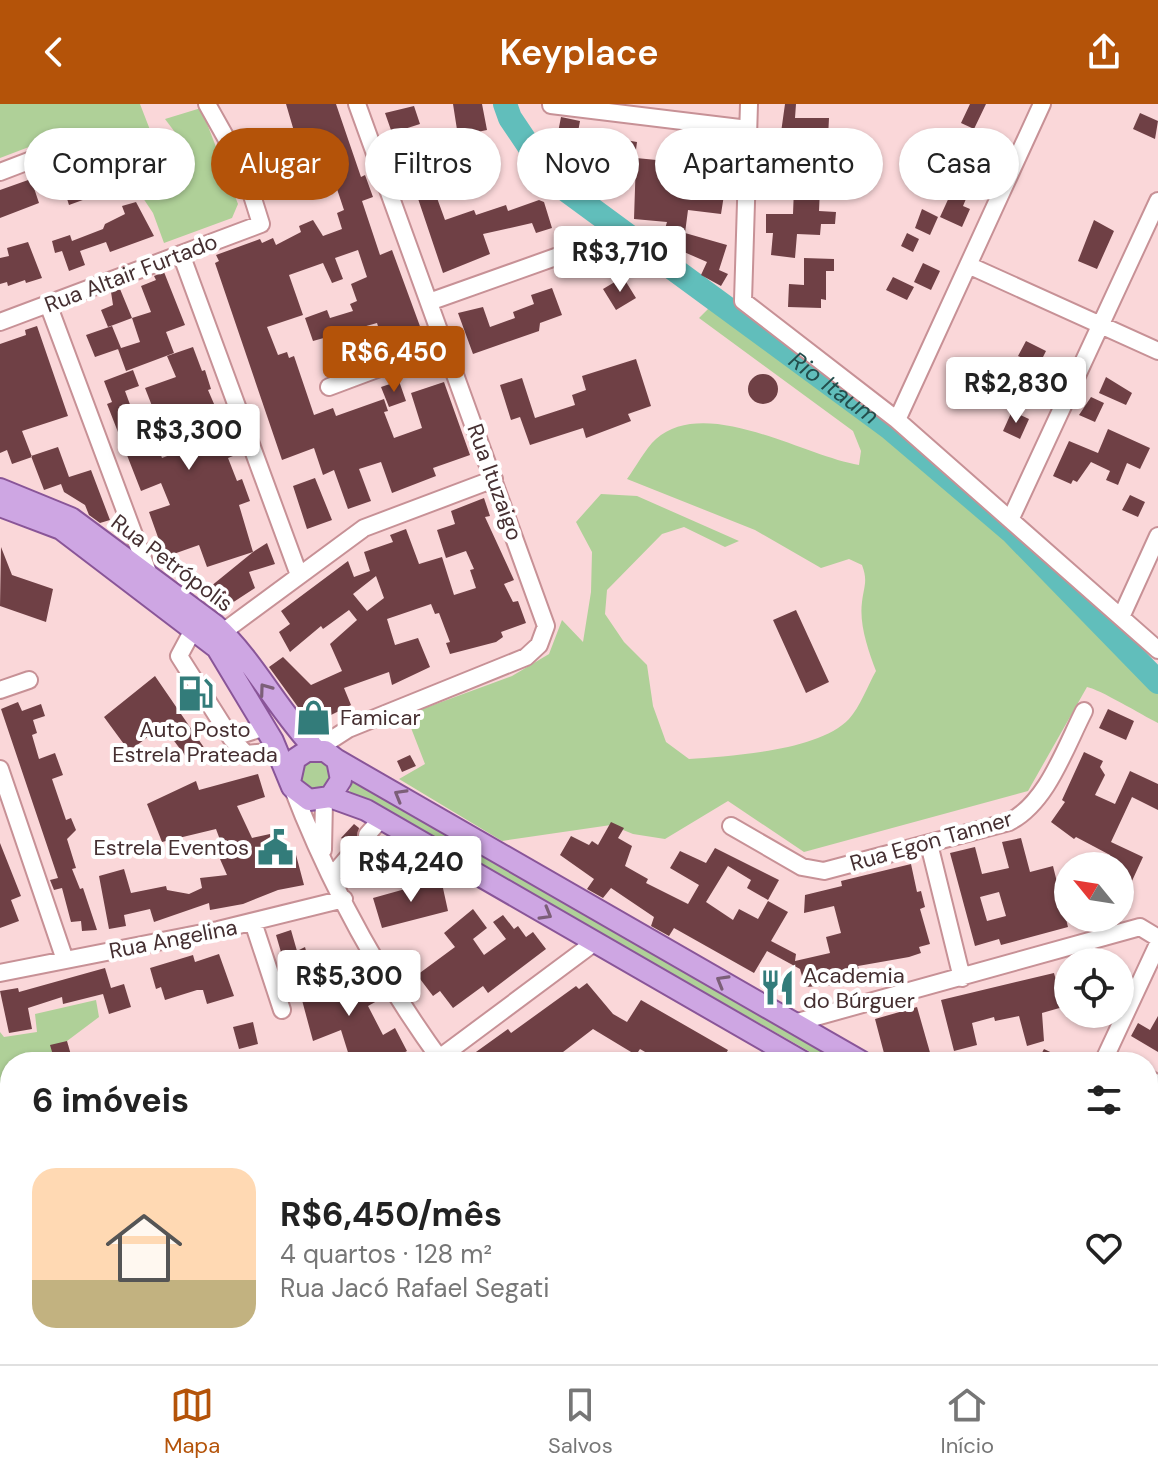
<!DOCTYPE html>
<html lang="pt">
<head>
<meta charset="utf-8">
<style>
  body { margin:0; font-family:"DM Sans",sans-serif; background:#f6f6f6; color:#222; height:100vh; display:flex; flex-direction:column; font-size:30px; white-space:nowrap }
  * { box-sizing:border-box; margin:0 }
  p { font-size:26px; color:#767676 }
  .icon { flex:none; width:44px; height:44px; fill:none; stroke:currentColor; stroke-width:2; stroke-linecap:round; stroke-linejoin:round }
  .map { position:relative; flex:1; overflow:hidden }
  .sheet { position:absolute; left:0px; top:948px; width:1158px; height:312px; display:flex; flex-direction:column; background:#fff; border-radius:32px 32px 0 0; box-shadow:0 2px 6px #0004 }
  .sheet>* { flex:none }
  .banner { position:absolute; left:24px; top:24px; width:1110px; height:72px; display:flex; gap:16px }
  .needle { width:52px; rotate:300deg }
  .fabs { position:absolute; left:1054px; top:748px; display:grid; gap:16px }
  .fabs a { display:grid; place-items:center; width:80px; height:80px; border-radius:50%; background:#fff; box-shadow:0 2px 6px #0004; font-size:40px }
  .price { position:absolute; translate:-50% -68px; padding:0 18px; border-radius:8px; background:#fff; color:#222; font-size:26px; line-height:52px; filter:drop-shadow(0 2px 4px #0008) }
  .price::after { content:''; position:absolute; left:50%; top:48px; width:24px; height:18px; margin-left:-12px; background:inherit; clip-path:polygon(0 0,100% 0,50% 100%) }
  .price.current { background:#b45309; color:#fff }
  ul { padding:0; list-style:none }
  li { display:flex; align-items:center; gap:24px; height:200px; padding:0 32px }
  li+li { border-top:2px solid #e0e0e0 }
  li span { display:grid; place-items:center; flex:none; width:224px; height:160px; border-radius:24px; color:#555 }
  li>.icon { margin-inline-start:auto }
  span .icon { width:96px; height:96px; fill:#fffc; stroke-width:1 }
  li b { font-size:34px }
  h2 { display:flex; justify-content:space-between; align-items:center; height:96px; padding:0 32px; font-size:34px }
  .pill { padding:0 28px; border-radius:36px; background:#fff; box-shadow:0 2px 6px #0004; font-size:28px; line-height:72px }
  .pill.current { background:#b45309; color:#fff }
  header { display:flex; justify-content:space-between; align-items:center; height:104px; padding:0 32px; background:#b45309; color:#fff; font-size:36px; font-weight:600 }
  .menu { display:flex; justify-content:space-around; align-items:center; height:112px; border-top:2px solid #e0e0e0; background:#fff; font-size:22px; color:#767676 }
  .menu a { display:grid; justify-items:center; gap:4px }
  .menu .current { color:#b45309 }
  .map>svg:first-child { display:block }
  .green { fill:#afd098 }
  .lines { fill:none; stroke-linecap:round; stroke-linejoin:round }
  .river { stroke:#61bebb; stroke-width:24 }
  .building { fill:#6f4045; fill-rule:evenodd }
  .minor-casing { stroke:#c79196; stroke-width:20 }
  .major-casing { stroke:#895598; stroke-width:24 }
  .minor { stroke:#fff; stroke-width:16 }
  .major { stroke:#cea6e3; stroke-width:20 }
  .oneway { stroke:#7c5f78 }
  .labels { text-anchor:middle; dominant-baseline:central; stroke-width:8; stroke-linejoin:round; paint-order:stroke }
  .street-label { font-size:22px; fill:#452f31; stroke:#fff }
  .poi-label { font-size:22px; fill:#452f31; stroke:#fff; text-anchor:start }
  .water-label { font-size:24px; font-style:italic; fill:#234e4c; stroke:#fff }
</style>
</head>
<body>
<header><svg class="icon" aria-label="back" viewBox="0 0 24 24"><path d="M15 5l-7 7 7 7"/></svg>Keyplace<svg class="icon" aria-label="share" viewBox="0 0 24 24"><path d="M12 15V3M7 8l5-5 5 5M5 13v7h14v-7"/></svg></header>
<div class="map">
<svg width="1158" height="1260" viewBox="0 0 1158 1260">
  <rect width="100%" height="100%" fill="#fad7d9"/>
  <!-- green -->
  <path class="green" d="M 0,0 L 140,0 L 157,44 L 177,31 L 165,15 L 201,4 L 238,100 L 232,114 L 164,139 L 153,109 L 141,91 L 130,39 L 117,30 L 92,38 L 63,30 L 0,54 Z
    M 712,201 L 887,327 L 1057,479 L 1158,585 L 1158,619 C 1142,611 1099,585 1087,583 L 1028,687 L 804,748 L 728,697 L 665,735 L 633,730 L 611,721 L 502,737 L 399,675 L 425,660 L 406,611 L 512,572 L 549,550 L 562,516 L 583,538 L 591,488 L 592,448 L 576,418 L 601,390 L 637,392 L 739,437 L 725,443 L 684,423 L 662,430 L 607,486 L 605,510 L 624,538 L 647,561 L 653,602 L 666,638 L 689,655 C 731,652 819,647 849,615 C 860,603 868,581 876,567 C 868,546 859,520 862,498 C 864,482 868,477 862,461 L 849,455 L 821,464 L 755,426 L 627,375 C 636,363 645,345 656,335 C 706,291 804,352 859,361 L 861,347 L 853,327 L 699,214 Z
    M300 671a16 16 0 1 1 32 0a16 16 0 1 1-32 0Z
    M 354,672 L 844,958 L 828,958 L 349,688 Z
    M 96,896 L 99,913 L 39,958 L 10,958 L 10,1066 L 0,1068 L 0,928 L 4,933 L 37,928 L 35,910 Z"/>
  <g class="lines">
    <!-- river -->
    <path class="river" id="s1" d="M 505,0 L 510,14 L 551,75 L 890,324 L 1011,427 L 1158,578"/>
  </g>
  <!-- building -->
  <path class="building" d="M 286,0 L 336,0 L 361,73 L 365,71 L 373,93 L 362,97 L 380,151 L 392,146 L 421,225 L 418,227 L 421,235 L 386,247 L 377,219 L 313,237 L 305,214 L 327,206 L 330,214 L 353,207 L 350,200 L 357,197 L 351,180 L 367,173 L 358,146 L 335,154 L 343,175 L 332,179 L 323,159 L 289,171 L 303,211 L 267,223 L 278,251 L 287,248 L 289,254 L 294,252 L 314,311 L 333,304 L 336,312 L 384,295 L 388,307 L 384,308 L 394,334 L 422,324 L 411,289 L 444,278 L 470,351 L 433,364 L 436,372 L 392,389 L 381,358 L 359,365 L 371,397 L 348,405 L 334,366 L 323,371 L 314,344 L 282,356 L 215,159 L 219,157 L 216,151 L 260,135 L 262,139 L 273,134 L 276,141 L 301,128 L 299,122 L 313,116 L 323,132 L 342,125 L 337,109 L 344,106 L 334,76 L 324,78 L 306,31 L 296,34 Z
    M 453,0 L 482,0 L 487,26 L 458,32 Z
    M 785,0 L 796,0 L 795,14 L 829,14 L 828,34 L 809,33 L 807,54 L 809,60 L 815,62 L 811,85 L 820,85 L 819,107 L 836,108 L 835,120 L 821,120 L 820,131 L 797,130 L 795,154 L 771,151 L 773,129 L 766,129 L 766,110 L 793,110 L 794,84 L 766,79 L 770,56 L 777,57 Z
    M 970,0 L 986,0 L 974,25 L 961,19 Z
    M 414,2 L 420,20 L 392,29 L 385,9 Z
    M 1140,9 L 1158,17 L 1155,35 L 1133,25 Z
    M 561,13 L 580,17 L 578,28 L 637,38 L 634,61 L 579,57 L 580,49 L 555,44 Z
    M 713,34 L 726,34 L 727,72 L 721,110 L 688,106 L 685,129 L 727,141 L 719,166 L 728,170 L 721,182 L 701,171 L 707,158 L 661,138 L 667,118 L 634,115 L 636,54 L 667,57 L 670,36 L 713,40 Z
    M 449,39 L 466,84 L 437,94 L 445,116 L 474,106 L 476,111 L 506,101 L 508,107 L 539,96 L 544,98 L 552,124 L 536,129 L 532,119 L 483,130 L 490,150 L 443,169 L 405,56 Z
    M 120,48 L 137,87 L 123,91 L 118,77 L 108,80 L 99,55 Z
    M 959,48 L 998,63 L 990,67 L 984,81 L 974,76 L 963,102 L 970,105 L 962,123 L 940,113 L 951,89 L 941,85 Z
    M 79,74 L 81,79 L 86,77 L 91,93 L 69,101 L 62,79 Z
    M 31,75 L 39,99 L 0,114 L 0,86 Z
    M 136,98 L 154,132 L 110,148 L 106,138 L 80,147 L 85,161 L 69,167 L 62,147 L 55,149 L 52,137 L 70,131 L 72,137 L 103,125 L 105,120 L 125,110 L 122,102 Z
    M 922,105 L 938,113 L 930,131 L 915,124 Z
    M 1094,116 L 1114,127 L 1097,165 L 1078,157 Z
    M 907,129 L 919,135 L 913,148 L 901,142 Z
    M 28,138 L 42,174 L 26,179 L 25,176 L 8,182 L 7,178 L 0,180 L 0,154 L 9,152 L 7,144 Z
    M 804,154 L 834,155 L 834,167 L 826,167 L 826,196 L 821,195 L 821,204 L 788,203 L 789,180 L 804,181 Z
    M 923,159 L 940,167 L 931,186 L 914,178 Z
    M 164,168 L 185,221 L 166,228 L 174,249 L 126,267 L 118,245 L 140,238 L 132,214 L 151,208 L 141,182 L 156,176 L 154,172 Z
    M 623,173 L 636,194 L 616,206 L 603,185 Z
    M 893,173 L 914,183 L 907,196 L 886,186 Z
    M 552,184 L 562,211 L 540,219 L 539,227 L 473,250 L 458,209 L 483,203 L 490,223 L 515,214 L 513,208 L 534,200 L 531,191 Z
    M 120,185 L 132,214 L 108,223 L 101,206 L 113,201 L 111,188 Z
    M 37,222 L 68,312 L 22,327 L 32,353 L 12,360 L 7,346 L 0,349 L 0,240 L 26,231 L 25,226 Z
    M 112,222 L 121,244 L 95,253 L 86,231 Z
    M 1026,237 L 1046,247 L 1039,261 L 1018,252 Z
    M 193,243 L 202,267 L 205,266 L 211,285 L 208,286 L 227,330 L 233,352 L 228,354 L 237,377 L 242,375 L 250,397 L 239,401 L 253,448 L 267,439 L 275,460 L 249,468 L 255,484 L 232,499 L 228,495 L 217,503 L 205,487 L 253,448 L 207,463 L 199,441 L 165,453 L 149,408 L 170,401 L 161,379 L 141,387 L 107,300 L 112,298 L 104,277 L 133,266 L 139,282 L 125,287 L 135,314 L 154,307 L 145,284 L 176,273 L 167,252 ZM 171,320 L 180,347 L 162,354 L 152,327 Z
    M 636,255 L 651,302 L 628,310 L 631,317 L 586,334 L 583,324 L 530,341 L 520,313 L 511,316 L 500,281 L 522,274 L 535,314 L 575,301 L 572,291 L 586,286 L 582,272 Z
    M748 285a15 15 0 1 1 30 0a15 15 0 1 1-30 0Z
    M 1106,273 L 1132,289 L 1126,301 L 1099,289 Z
    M 1000,275 L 1015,282 L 1006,302 L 991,294 Z
    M 399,277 L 406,297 L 389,303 L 381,283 Z
    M 1091,293 L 1104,299 L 1095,318 L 1079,311 Z
    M 1012,307 L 1029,315 L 1020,335 L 1003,327 Z
    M 1108,325 L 1150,344 L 1140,365 L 1127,359 L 1118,381 L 1106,376 L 1110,367 L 1091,358 L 1077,378 L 1073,376 L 1071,380 L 1053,372 L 1069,337 L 1098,349 Z
    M 58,343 L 69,373 L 91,366 L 110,416 L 100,419 L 89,411 L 85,401 L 64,388 L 61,380 L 44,386 L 31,352 Z
    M 315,374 L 332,416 L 307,425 L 293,382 Z
    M 1130,391 L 1145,398 L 1138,413 L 1122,406 Z
    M 484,394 L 490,412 L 485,413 L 514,476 L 504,480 L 513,498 L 518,497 L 526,519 L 501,528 L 503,533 L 496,538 L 450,550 L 446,539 L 450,538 L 439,509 L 435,510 L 431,500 L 387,515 L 395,541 L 418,534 L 430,563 L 392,581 L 389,568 L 344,584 L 351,601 L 311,621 L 269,563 L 283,553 L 311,581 L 342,567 L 330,540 L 357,516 L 349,506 L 323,525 L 321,522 L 290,548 L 279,528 L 290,520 L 281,507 L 348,457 L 354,473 L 370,467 L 364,448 L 393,438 L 390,431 L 406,425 L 419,460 L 442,453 L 454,491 L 476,484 L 470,466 L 474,465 L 466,447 L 446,454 L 437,426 L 455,420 L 451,407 ZM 376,472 L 384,494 L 367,507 L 353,490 Z
    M 1,443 L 12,471 L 53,485 L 46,518 L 0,502 Z
    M 796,506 L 829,578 L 806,589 L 773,516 Z
    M 155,572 L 205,645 L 189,657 L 163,622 L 129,647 L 104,613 Z
    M 18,598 L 22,607 L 41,600 L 45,612 L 33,616 L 37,629 L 32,631 L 39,655 L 55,649 L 63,671 L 52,675 L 66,716 L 71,714 L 76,726 L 67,735 L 76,764 L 72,765 L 80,785 L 83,784 L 97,826 L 82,827 L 81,817 L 71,818 L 62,784 L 54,786 L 50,776 L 58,774 L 1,605 Z
    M 1108,605 L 1134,617 L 1126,636 L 1099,624 Z
    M 1084,648 L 1103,657 L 1100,663 L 1105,671 L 1095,691 L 1115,700 L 1130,667 L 1158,680 L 1158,706 L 1132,693 L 1111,738 L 1143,753 L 1120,803 L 1120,762 L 1110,761 L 1110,751 L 1076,733 L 1074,735 L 1051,718 L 1065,698 L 1062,696 Z
    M 410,651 L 416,662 L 402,668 L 397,657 Z
    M 258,670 L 265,693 L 237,702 L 252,734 L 270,730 L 277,752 L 295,747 L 304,781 L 278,786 L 243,800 L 210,806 L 209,799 L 154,818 L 150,805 L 124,811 L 126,822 L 109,825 L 99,772 L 124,765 L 131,789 L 166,782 L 167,786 L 189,790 L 202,784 L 200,774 L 227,771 L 220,755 L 226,752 L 216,725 L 162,738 L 147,700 L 196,677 L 199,686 Z
    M 611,718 L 624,724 L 618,734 L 632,742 L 625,762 L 648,775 L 646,779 L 688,800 L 699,781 L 670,764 L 680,747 L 706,759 L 715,744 L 779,776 L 768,796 L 747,784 L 751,776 L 728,762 L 706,798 L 733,816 L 739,805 L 758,815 L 768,797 L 788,808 L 771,837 L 796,850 L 795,857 L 830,849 L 826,833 L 841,829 L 834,802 L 804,809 L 805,791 L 842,782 L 841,777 L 911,760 L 917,788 L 921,787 L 925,803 L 920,805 L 930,840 L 919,843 L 921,849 L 909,853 L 858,862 L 861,875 L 838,881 L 805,883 L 800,865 L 767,847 L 754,869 L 674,824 L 669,832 L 651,822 L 654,813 L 611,784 L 603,794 L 587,785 L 594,775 L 560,751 L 571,732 L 589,741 L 592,737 L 598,741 Z
    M 354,720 L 359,724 L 357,734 L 346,738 L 341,734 Z
    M 1021,734 L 1030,768 L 1053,762 L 1068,823 L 1001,841 L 999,835 L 975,842 L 950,749 L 975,743 L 982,770 L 1009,764 L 1002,738 ZM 999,788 L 1006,812 L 987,817 L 980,793 Z
    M 376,738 L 400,759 L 377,765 L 363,753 L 365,742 Z
    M 0,739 L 21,792 L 11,796 L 19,817 L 0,824 Z
    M 441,775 L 448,807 L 382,824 L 373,794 Z
    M 473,805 L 487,824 L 473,835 L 484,851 L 506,835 L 493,818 L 503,811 L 514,825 L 518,822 L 526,833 L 533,828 L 546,845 L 488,889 L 483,882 L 453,904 L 440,887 L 433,892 L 417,871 L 455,843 L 444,829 Z
    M 291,826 L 297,847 L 305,843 L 308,854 L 290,862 L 288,854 L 283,855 L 276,831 Z
    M 219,850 L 234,892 L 207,900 L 203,886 L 197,886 L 165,896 L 161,883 L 156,885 L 150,864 L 193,851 L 195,858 Z
    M 340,859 L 355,883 L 366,877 L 377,897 L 368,902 L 383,931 L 395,924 L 407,947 L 388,958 L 351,958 L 341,926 L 313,937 L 299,885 L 331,871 L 329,866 Z
    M 105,864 L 111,884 L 124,880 L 131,903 L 109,910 L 103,890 L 63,900 L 62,893 L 28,904 L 32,925 L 9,929 L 0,887 L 18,884 L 19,888 Z
    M 1054,869 L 1063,903 L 1042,909 L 1044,937 L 1027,942 L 1019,912 L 995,917 L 994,913 L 972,919 L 977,941 L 954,947 L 941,896 Z
    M 587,879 L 613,910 L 627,918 L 641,896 L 728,946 L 721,958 L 662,958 L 640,945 L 636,951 L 593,925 L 550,958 L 462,958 L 508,925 L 511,929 L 576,882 L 579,885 Z
    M 917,903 L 931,952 L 908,958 L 899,958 L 897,950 L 885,953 L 875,915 Z
    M 1158,912 L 1158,948 L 1131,932 L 1138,919 L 1150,926 Z
    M 253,918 L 258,940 L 239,945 L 233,923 Z
    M 67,937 L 73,958 L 55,958 L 50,941 Z
    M 1044,945 L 1071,958 L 1037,958 Z
    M 1151,1003 L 1158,1007 L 1158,1097 L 1148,1092 L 1148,1009 Z
    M 1158,1176 L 1158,1232 L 1148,1227 L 1148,1192 Z
    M 39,1250 L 61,1250 L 58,1260 L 36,1260 Z
    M 151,1250 L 182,1250 L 164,1260 L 155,1260 Z
    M 187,1250 L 231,1250 L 217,1260 L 196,1260 Z
    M 321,1250 L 341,1250 L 345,1260 L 326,1260 Z
    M 384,1250 L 459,1250 L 444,1260 L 388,1260 Z
    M 539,1250 L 568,1250 L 573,1260 L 545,1260 Z
    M 617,1250 L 688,1250 L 694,1260 L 623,1260 Z
    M 757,1250 L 795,1250 L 793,1260 L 756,1260 Z
    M 839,1250 L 879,1250 L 872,1260 L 833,1260 Z
    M 974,1250 L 982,1250 L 998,1260 L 968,1260 Z
    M 1088,1250 L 1151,1250 L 1145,1260 L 1133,1256 L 1131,1260 L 1106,1260 Z"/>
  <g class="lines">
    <defs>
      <path id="minor" d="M 749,0 L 743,197 L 897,316 L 1158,546
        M 551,1 L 748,25
        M 0,68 L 68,42
        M 181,150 L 299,471
        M 968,161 L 1158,247
        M 429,198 L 578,145
        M 48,200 L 149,471
        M 0,218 L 261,120 L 244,66 L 207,0
        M 329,283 L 444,240
        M 897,316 L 1042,0
        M 1011,414 L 1158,97
        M 1122,511 L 1158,432
        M 194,524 L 179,552 L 231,634 L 265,623
        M 223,528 L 364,424 L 494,375
        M 0,586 L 29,576
        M 231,634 L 246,650 L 277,647
        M 317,645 L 348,625 L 526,553 L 539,541 L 546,522 L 357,0
        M 0,665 L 65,856
        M 292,683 C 329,780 381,874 442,958
        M 731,722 L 802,763 L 824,767 L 1009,718 C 1047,699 1065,644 1084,607
        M 367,731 L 381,715
        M 929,740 L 962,874
        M 323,746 L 324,696
        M 332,772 L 355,745
        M 253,818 L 282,906
        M 0,869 L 218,826 L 344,795
        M 794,919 L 1140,823 L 1158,834
        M 434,958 L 595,838
        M 1103,958 L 1158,840
        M 1148,974 L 1158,980
        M 0,1090 L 10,1087
        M 259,1250 L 265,1260
        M 591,1250 L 596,1260
        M 732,1250 L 738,1260
        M 1027,1250 L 1044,1260
        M 114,1260 L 119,1250
        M 489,1260 L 506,1250
        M 812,1260 L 814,1250
        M 945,1260 L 951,1250"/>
      <path id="major" d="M 0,385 L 71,414 L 215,521 C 254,556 278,607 315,645
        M 0,402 L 61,425 L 217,544 L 273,637 L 292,683 L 309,696 L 330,693 L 341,676 L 337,656 L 325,647 L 307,647 L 295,655 L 290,678
        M 337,656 L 862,958
        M 330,693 L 366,706 L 803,958
        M 1148,1123 L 1158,1129
        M 1148,1157 L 1158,1163"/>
    </defs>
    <!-- minor casing -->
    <use href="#minor" class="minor-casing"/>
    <!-- major casing -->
    <use href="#major" class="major-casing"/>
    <!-- minor -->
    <use href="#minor" class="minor"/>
    <!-- major -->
    <use href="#major" class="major"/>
  </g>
  <!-- one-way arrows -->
  <defs><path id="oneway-chevron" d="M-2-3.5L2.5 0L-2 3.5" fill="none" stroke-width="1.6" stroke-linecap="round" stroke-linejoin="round" transform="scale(2)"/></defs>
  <g class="oneway">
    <use href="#oneway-chevron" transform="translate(265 585) rotate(-126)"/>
    <use href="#oneway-chevron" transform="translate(400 691) rotate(-150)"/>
    <use href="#oneway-chevron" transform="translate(546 810) rotate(30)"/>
    <use href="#oneway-chevron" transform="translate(722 877) rotate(-150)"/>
  </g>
  <!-- icons -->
  <defs>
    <symbol id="fuel-bare" viewBox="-9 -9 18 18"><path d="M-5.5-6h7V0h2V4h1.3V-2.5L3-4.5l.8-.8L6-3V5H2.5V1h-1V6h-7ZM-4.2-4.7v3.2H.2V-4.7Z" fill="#337c7a" stroke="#fff" stroke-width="2.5" paint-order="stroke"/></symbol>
    <symbol id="shop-bare" viewBox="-9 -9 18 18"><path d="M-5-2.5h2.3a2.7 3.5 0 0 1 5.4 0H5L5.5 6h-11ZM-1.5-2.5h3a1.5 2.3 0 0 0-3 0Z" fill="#337c7a" stroke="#fff" stroke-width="2.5" paint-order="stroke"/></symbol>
    <symbol id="civic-bare" viewBox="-9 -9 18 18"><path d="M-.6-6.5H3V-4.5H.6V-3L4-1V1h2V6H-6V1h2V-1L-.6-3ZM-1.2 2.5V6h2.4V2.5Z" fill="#337c7a" stroke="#fff" stroke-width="2.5" paint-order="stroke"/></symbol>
    <symbol id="restaurant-bare" viewBox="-9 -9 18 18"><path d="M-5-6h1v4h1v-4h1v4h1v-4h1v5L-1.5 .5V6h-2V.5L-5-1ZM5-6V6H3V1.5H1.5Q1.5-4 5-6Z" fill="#337c7a" stroke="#fff" stroke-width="2.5" paint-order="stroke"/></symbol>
  </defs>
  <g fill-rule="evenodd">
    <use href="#fuel-bare" x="170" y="564" width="51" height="51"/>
    <use href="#shop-bare" x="288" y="588" width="51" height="51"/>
    <use href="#civic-bare" x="250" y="718" width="51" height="51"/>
    <use href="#restaurant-bare" x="752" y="858" width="51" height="51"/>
  </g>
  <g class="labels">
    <!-- street labels -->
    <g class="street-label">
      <text transform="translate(131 169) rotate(-21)">Rua Altair Furtado</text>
      <text transform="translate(495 378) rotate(70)">Rua Ituzaigo</text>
      <text transform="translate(172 459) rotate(37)">Rua Petrópolis</text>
      <text transform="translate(931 737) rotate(-16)">Rua Egon Tanner</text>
      <text transform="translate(173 835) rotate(-11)">Rua Angelina</text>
    </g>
    <!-- poi labels -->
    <g class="poi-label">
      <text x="340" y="613">Famicar</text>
      <text x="195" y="625" text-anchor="middle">Auto Posto<tspan x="195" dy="25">Estrela Prateada</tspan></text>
      <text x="249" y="743" text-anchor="end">Estrela Eventos</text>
      <text x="803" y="871">Academia<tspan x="803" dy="25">do Búrguer</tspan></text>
    </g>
    <!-- water labels -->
    <g class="water-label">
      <text stroke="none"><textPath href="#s1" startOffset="440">Rio Itaum</textPath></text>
    </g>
  </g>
</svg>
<div class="fabs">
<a><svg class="needle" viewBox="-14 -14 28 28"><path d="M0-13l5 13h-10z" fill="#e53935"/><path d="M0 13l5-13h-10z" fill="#767676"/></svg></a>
<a><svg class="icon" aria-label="locate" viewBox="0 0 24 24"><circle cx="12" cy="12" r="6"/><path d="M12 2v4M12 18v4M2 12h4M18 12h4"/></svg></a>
</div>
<b class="price" style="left:620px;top:190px">R$3,710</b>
<b class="price current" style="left:394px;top:290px">R$6,450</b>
<b class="price" style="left:1016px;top:321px">R$2,830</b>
<b class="price" style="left:189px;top:368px">R$3,300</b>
<b class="price" style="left:411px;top:800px">R$4,240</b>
<b class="price" style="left:349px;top:914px">R$5,300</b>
<div class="banner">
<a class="pill">Comprar</a>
<a class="pill current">Alugar</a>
<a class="pill">Filtros</a>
<a class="pill">Novo</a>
<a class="pill">Apartamento</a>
<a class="pill">Casa</a>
</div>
<section class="sheet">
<h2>6 imóveis<svg class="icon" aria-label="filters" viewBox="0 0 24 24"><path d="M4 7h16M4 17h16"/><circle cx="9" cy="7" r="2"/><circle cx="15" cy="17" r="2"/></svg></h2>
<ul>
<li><span style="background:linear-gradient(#ffd9b3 70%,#c2b280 0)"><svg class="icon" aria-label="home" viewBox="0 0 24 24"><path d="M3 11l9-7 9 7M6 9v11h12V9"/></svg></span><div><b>R$6,450/mês</b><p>4 quartos · 128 m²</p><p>Rua Jacó Rafael Segati</p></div><svg class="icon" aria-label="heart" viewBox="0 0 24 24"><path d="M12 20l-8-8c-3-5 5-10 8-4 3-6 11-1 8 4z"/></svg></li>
</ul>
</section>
</div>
<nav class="menu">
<a class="current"><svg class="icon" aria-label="map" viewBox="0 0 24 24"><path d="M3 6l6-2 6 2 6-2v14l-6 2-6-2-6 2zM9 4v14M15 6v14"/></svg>Mapa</a>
<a><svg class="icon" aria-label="saved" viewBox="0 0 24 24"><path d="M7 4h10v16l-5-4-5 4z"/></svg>Salvos</a>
<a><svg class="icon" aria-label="home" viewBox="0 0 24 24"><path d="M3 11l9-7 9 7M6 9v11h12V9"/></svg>Início</a>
</nav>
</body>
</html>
